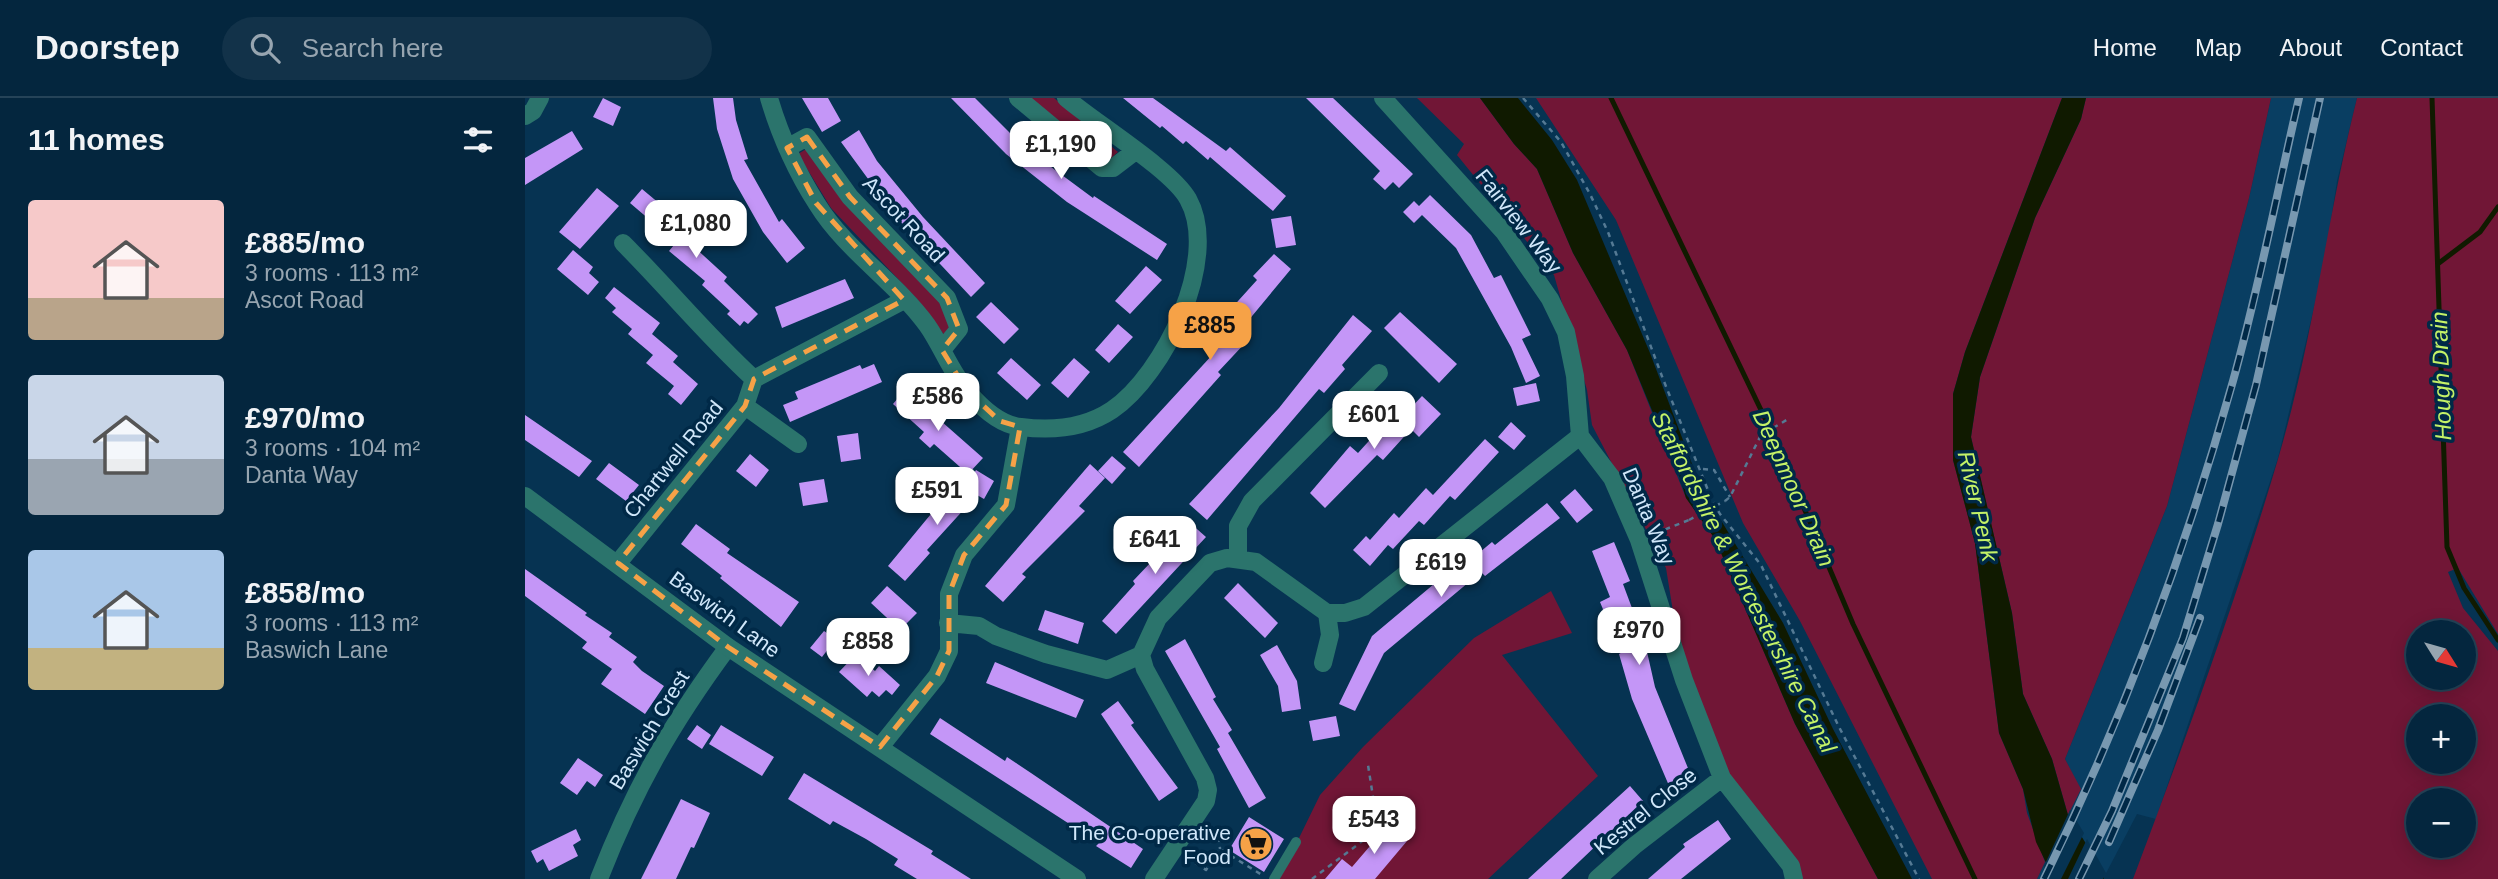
<!DOCTYPE html>
<html lang="en">
<head>
<meta charset="utf-8">
<style>
  body { margin:0; font-family:Arial,sans-serif; background:#123249; color:#f1f3f6; height:100vh; display:flex; flex-direction:column; font-size:26px; white-space:nowrap }
  * { box-sizing:border-box; margin:0 }
  p { font-size:23px; color:#97a5b0 }
  .icon { flex:none; width:38px; height:38px; fill:none; stroke:currentColor; stroke-width:2; stroke-linecap:round; stroke-linejoin:round }
  .map { position:relative; flex:1; overflow:hidden }
  .panel { display:flex; flex-direction:column; background:#04263e; width:525px }
  .panel>* { flex:none }
  .needle { width:46px; rotate:127deg }
  .buttons { position:absolute; left:1881px; top:522px; display:grid; gap:14px }
  .buttons a { display:grid; place-items:center; width:70px; height:70px; border-radius:50%; background:#04263e; box-shadow:0 4px 18px #0003,0 0 0 2px #254358; font-size:35px }
  .price { position:absolute; translate:-50% -60px; padding:0 16px; border-radius:14px; background:#fff; color:#222; font-size:23px; line-height:46px; filter:drop-shadow(0 2px 4px #0008) }
  .price::after { content:''; position:absolute; left:50%; top:42px; width:21px; height:16px; margin-left:-10px; background:inherit; clip-path:polygon(0 0,100% 0,50% 100%) }
  .price.on { background:#f6a247; color:#111 }
  ul { padding:0; list-style:none }
  li { display:flex; align-items:center; gap:21px; height:175px; padding:0 28px }
  li span { display:grid; place-items:center; flex:none; width:196px; height:140px; border-radius:7px; color:#555 }
  li>.icon { margin-inline-start:auto }
  span .icon { width:84px; height:84px; fill:#fffc; stroke-width:1 }
  li b { font-size:30px }
  h2 { display:flex; justify-content:space-between; align-items:center; height:84px; padding:0 28px; font-size:30px }
  header { display:flex; align-items:center; gap:42px; box-sizing:border-box; height:98px; padding:0 35px; background:#04263e; border-bottom:2px solid #254358 }
  header strong { font-size:33px }
  nav { display:flex; gap:38px; margin-inline-start:auto; font-size:24px }
  .search { width:490px; height:63px; background:#123249; display:flex; align-items:center; gap:18px; box-sizing:border-box; padding:0 24px; border-radius:38px; color:#97a5b0; font-size:26px }
  main { display:flex; flex:1; min-height:0 }
  .map>svg:first-child { display:block }
  .built { fill:#093e62 }
  .green { fill:#711636; fill-rule:evenodd }
  .water { fill:#101a00 }
  .pier { fill:#063352 }
  .lines { fill:none; stroke-linecap:round; stroke-linejoin:round }
  .stream { stroke:#101a00; stroke-width:5 }
  .building { fill:#c496f7 }
  .path { stroke:#557a94; stroke-width:2.5; stroke-dasharray:5 5; stroke-linecap:butt }
  .service { stroke:#2b746c; stroke-width:10 }
  .minor { stroke:#2b746c; stroke-width:18 }
  .tertiary { stroke:#2b746c; stroke-width:18 }
  .rail-casing { stroke:#7898b0; stroke-width:8 }
  .rail { stroke:#002947; stroke-width:5; stroke-dasharray:16; stroke-linecap:butt }
  .path-bridge { stroke:#557a94; stroke-width:2.5; stroke-dasharray:5 5; stroke-linecap:butt }
  .marked { fill:none; stroke:#f6a247; stroke-width:5; stroke-dasharray:14 9; stroke-linejoin:round }
  .labels { text-anchor:middle; dominant-baseline:central; stroke-width:7; stroke-linejoin:round; paint-order:stroke }
  .street-label { font-size:21px; fill:#d0e7fa; stroke:#002947 }
  .poi-label { font-size:21px; fill:#d0e7fa; stroke:#002947; text-anchor:end }
  .water-label { font-size:23px; font-style:italic; fill:#c4f267; stroke:#002947 }
</style>
</head>
<body>
<header>
<strong>Doorstep</strong>
<div class="search"><svg class="icon" aria-label="search" viewBox="0 0 24 24"><circle cx="10" cy="10" r="6"/><path d="M15 15l6 6"/></svg>Search here</div>
<nav><a>Home</a><a>Map</a><a>About</a><a>Contact</a></nav>
</header>
<main>
<section class="panel">
<h2>11 homes<svg class="icon" aria-label="filters" viewBox="0 0 24 24"><path d="M4 7h16M4 17h16"/><circle cx="9" cy="7" r="2"/><circle cx="15" cy="17" r="2"/></svg></h2>
<ul>
<li><span style="background:linear-gradient(#f6c9c9 70%,#b9a48a 0)"><svg class="icon" aria-label="home" viewBox="0 0 24 24"><path d="M3 11l9-7 9 7M6 9v11h12V9"/></svg></span><div><b>£885/mo</b><p>3 rooms · 113 m²</p><p>Ascot Road</p></div></li>
<li><span style="background:linear-gradient(#c9d6e8 60%,#9aa5b1 0)"><svg class="icon" aria-label="home" viewBox="0 0 24 24"><path d="M3 11l9-7 9 7M6 9v11h12V9"/></svg></span><div><b>£970/mo</b><p>3 rooms · 104 m²</p><p>Danta Way</p></div></li>
<li><span style="background:linear-gradient(#a9c7e8 70%,#c2b280 0)"><svg class="icon" aria-label="home" viewBox="0 0 24 24"><path d="M3 11l9-7 9 7M6 9v11h12V9"/></svg></span><div><b>£858/mo</b><p>3 rooms · 113 m²</p><p>Baswich Lane</p></div></li>
</ul>
</section>
<div class="map">
<svg width="1973" height="781" viewBox="0 0 1973 781">
  <rect width="100%" height="100%" fill="#063352"/>
  <!-- built -->
  <path class="built" d="M 1746,0 L 1832,0 L 1812,83 L 1799,168 L 1753,360 L 1631,721 L 1612,716 L 1578,781 L 1512,781 L 1555,691 L 1540,661 L 1642,408 L 1724,100 Z"/>
  <!-- green -->
  <path class="green" d="M 505,0 L 529,0 L 593,54 L 581,65 Z
    M 892,0 L 955,0 L 989,46 L 1012,71 L 1048,155 L 1102,252 L 1161,400 L 1190,441 L 1270,626 L 1353,781 L 1269,781 L 1197,680 L 1159,582 L 1141,470 L 1067,327 L 1062,292 L 1029,177 L 932,57 L 939,46 Z
    M 1011,0 L 1537,0 L 1440,254 L 1428,296 L 1428,362 L 1450,445 L 1474,635 L 1498,691 L 1502,715 L 1520,764 L 1512,781 L 1407,781 L 1275,523 L 1218,425 L 1091,122 Z
    M 1561,0 L 1746,0 L 1724,100 L 1642,408 L 1540,661 L 1556,691 L 1543,717 L 1527,661 L 1498,596 L 1487,515 L 1446,339 L 1455,279 L 1510,120 L 1556,21 Z
    M 1832,0 L 1973,0 L 1973,536 L 1933,470 L 1923,474 L 1938,510 L 1973,553 L 1973,781 L 1608,781 C 1660,643 1711,503 1753,361 C 1788,243 1802,120 1832,0 ZM 1894,534 L 1939,534 L 1939,579 L 1894,579 ZM 1894,618 L 1939,618 L 1939,663 L 1894,663 ZM 1894,702 L 1939,702 L 1939,747 L 1894,747 Z
    M 283,50 L 412,197 L 426,224 L 420,238 L 392,201 L 306,110 L 273,56 Z
    M 1026,493 L 1047,535 L 977,557 L 1073,678 L 963,781 L 754,781 L 795,697 L 838,649 L 949,540 Z"/>
  <!-- water -->
  <path class="water" d="M 955,0 L 993,0 L 1027,42 L 1052,82 L 1125,255 L 1178,395 L 1178,403 L 1197,424 L 1258,525 L 1308,631 L 1387,781 L 1353,781 L 1270,626 L 1190,441 L 1161,400 L 1155,380 L 1102,252 L 1048,155 L 1012,71 L 989,46 Z
    M 1537,0 L 1561,0 L 1556,21 L 1510,120 L 1455,279 L 1446,339 L 1487,515 L 1498,596 L 1527,661 L 1543,717 L 1577,771 L 1579,781 L 1529,781 L 1511,744 L 1498,691 L 1474,635 L 1450,445 L 1428,362 L 1428,296 L 1440,254 Z"/>
  <!-- pier -->
  <path class="pier" d="M 1545,712 L 1559,735 L 1536,781 L 1525,781 L 1519,768 Z
    M 1562,741 L 1581,775 L 1578,781 L 1543,781 Z"/>
  <g class="lines">
    <!-- stream -->
    <path class="stream" d="M 1086,0 L 1249,339 L 1328,526 L 1450,781
      M 1907,0 L 1922,449 L 1939,490 L 1973,542
      M 1914,165 L 1955,134 L 1973,109"/>
  </g>
  <!-- building -->
  <path class="building" d="M 78,0 L 96,9 L 88,28 L 68,19 Z
    M 188,0 L 208,0 L 211,22 L 223,61 L 219,62 L 254,124 L 257,121 L 280,150 L 262,165 L 238,134 L 208,81 L 192,31 Z
    M 277,0 L 303,0 L 316,23 L 297,34 Z
    M 426,0 L 450,0 L 492,42 L 520,60 L 518,63 L 568,100 L 569,98 L 642,146 L 632,162 L 542,104 L 481,56 Z
    M 598,0 L 628,0 L 701,53 L 705,49 L 761,98 L 748,113 L 685,59 L 683,62 L 661,43 L 658,46 L 637,28 L 635,30 Z
    M 781,0 L 808,0 L 888,76 L 874,90 L 868,84 L 860,92 L 848,81 L 855,73 Z
    M 334,32 L 352,63 L 398,119 L 460,185 L 446,199 L 371,119 L 316,44 Z
    M 47,33 L 58,51 L 0,87 L 0,60 Z
    M 72,90 L 94,108 L 55,151 L 34,134 Z
    M 117,91 L 135,106 L 132,110 L 170,145 L 167,147 L 202,179 L 199,183 L 233,216 L 223,226 L 219,223 L 215,228 L 202,216 L 205,213 L 177,187 L 180,183 L 144,153 L 149,147 L 137,136 L 139,134 L 105,105 Z
    M 905,97 L 946,137 L 969,180 L 976,177 L 1006,237 L 997,241 L 1015,278 L 1001,285 L 986,249 L 931,150 L 897,117 L 889,125 L 878,114 L 889,103 L 894,108 Z
    M 766,118 L 771,147 L 751,150 L 746,121 Z
    M 48,152 L 68,169 L 64,175 L 74,184 L 63,197 L 32,171 Z
    M 749,156 L 766,171 L 713,235 L 722,243 L 693,274 L 696,277 L 614,369 L 598,354 L 689,255 L 682,249 L 710,218 L 704,213 L 732,182 L 728,178 Z
    M 621,168 L 637,182 L 605,216 L 590,203 Z
    M 320,181 L 329,200 L 257,230 L 250,209 Z
    M 89,189 L 135,225 L 127,236 L 153,258 L 148,264 L 173,286 L 156,307 L 143,296 L 149,288 L 121,265 L 128,257 L 103,236 L 107,231 L 87,214 L 91,210 L 80,200 Z
    M 466,204 L 494,231 L 479,246 L 451,219 Z
    M 875,214 L 932,266 L 914,285 L 859,230 Z
    M 828,217 L 847,233 L 817,267 L 820,271 L 799,295 L 794,291 L 682,422 L 664,406 L 754,310 Z
    M 593,226 L 608,239 L 584,265 L 570,252 Z
    M 486,260 L 516,287 L 502,302 L 472,275 Z
    M 549,260 L 565,274 L 543,300 L 526,285 Z
    M 349,266 L 357,284 L 265,324 L 258,307 L 273,301 L 270,294 L 335,267 L 337,271 Z
    M 1011,285 L 1015,303 L 992,308 L 988,290 Z
    M 378,294 L 383,294 L 458,360 L 443,376 L 409,346 L 405,350 L 394,340 L 399,334 L 368,306 Z
    M 897,298 L 916,316 L 894,339 L 886,331 L 858,362 L 852,357 L 800,410 L 785,395 L 825,348 L 833,355 L 862,323 L 868,329 Z
    M 0,317 L 67,363 L 54,379 L 0,342 Z
    M 986,324 L 1001,338 L 989,352 L 973,339 Z
    M 333,335 L 336,361 L 316,364 L 312,338 Z
    M 960,341 L 974,354 L 930,402 L 925,398 L 899,427 L 894,423 L 868,451 L 863,447 L 845,468 L 828,452 L 841,438 L 845,442 L 869,415 L 874,420 L 901,390 L 908,397 Z
    M 225,356 L 244,372 L 231,389 L 211,373 Z
    M 587,358 L 601,370 L 587,386 L 573,373 Z
    M 84,365 L 114,387 L 101,403 L 71,381 Z
    M 565,366 L 580,380 L 554,408 L 560,413 L 497,476 L 501,479 L 478,504 L 460,488 Z
    M 451,372 L 469,383 L 459,401 L 452,397 L 402,452 L 405,455 L 380,483 L 363,468 L 420,399 L 429,408 Z
    M 299,381 L 303,404 L 278,408 L 274,385 Z
    M 1050,391 L 1068,412 L 1052,425 L 1035,404 Z
    M 1022,405 L 1035,420 L 960,478 L 956,474 L 859,555 L 830,613 L 814,606 L 847,538 L 934,465 L 937,469 L 967,444 L 970,447 Z
    M 664,424 L 681,439 L 591,536 L 577,523 L 610,486 L 608,483 Z
    M 171,426 L 205,451 L 202,455 L 274,504 L 256,529 L 195,480 L 197,478 L 156,446 Z
    M 1089,444 L 1105,483 L 1098,486 L 1120,545 L 1130,589 L 1167,680 L 1145,690 L 1107,601 L 1094,556 L 1099,553 L 1087,519 L 1082,521 L 1075,504 L 1085,499 L 1067,453 Z
    M 0,471 L 62,515 L 60,517 L 87,535 L 84,539 L 112,559 L 108,564 L 117,573 L 139,588 L 120,616 L 76,586 L 87,571 L 57,550 L 62,544 L 0,498 Z
    M 713,485 L 753,525 L 740,540 L 699,500 Z
    M 362,488 L 392,515 L 375,532 L 346,505 Z
    M 520,512 L 559,525 L 553,546 L 513,532 Z
    M 299,533 L 311,541 L 297,559 L 285,550 Z
    M 660,541 L 691,599 L 688,601 L 707,632 L 703,635 L 741,700 L 724,710 L 692,651 L 695,649 L 640,553 Z
    M 752,547 L 772,583 L 776,611 L 757,614 L 753,588 L 735,557 Z
    M 331,556 L 350,573 L 354,568 L 375,587 L 367,597 L 361,592 L 354,599 L 347,593 L 342,599 L 314,574 Z
    M 470,564 L 559,602 L 551,620 L 461,585 Z
    M 593,603 L 609,625 L 606,627 L 653,690 L 634,703 L 576,616 Z
    M 811,618 L 815,638 L 788,643 L 784,623 Z
    M 415,620 L 480,663 L 482,659 L 506,675 L 618,751 L 606,770 L 571,748 L 574,745 L 405,636 Z
    M 172,627 L 186,637 L 177,651 L 162,641 Z
    M 196,627 L 249,659 L 237,678 L 184,646 Z
    M 53,660 L 78,677 L 70,689 L 62,683 L 52,697 L 35,685 Z
    M 279,675 L 408,753 L 406,756 L 446,781 L 392,781 L 369,767 L 373,761 L 341,741 L 308,723 L 305,727 L 263,701 Z
    M 1105,688 L 1118,703 L 1036,781 L 1003,781 Z
    M 156,701 L 185,715 L 169,750 L 166,749 L 151,781 L 116,781 Z
    M 724,719 L 759,741 L 739,774 L 704,752 Z
    M 875,721 L 885,730 L 877,739 L 882,743 L 850,781 L 800,781 L 817,761 L 827,769 L 863,727 L 867,730 Z
    M 1193,722 L 1206,741 L 1156,781 L 1123,781 L 1160,749 L 1158,746 Z
    M 51,731 L 56,742 L 48,747 L 53,758 L 24,773 L 18,761 L 12,765 L 6,753 Z"/>
  <g class="lines">
    <!-- path -->
    <path class="path" d="M 998,0 L 1036,44 L 1065,96 L 1083,134 L 1138,281 L 1187,402 L 1195,416 L 1236,467 L 1314,629 L 1394,781
      M 1178,371 L 1189,372 L 1205,399
      M 1200,403 L 1205,399 L 1236,337 L 1265,320
      M 1131,435 L 1164,422
      M 694,739 L 695,751
      M 662,760 L 681,772 L 695,751 L 737,777
      M 787,781 L 848,735 L 852,724 L 843,667"/>
    <!-- service -->
    <path class="service" d="M 749,781 L 771,744"/>
    <!-- minor -->
    <path class="minor" d="M 244,0 C 255,37 271,73 292,106 C 321,153 370,183 402,227 C 417,248 426,275 444,295 C 457,310 475,327 496,329 C 527,333 560,330 587,312 C 639,277 696,160 663,101 C 647,72 570,25 541,0
      M 493,0 L 577,70 L 588,70 L 609,54
      M 858,0 L 979,134 L 1025,201 L 1041,234 L 1050,278 L 1055,338
      M 0,18 L 8,13 L 15,0
      M 262,50 L 282,39 L 325,99 L 422,200 L 434,231 L 417,252
      M 98,145 C 143,190 182,238 229,281
      M 220,308 L 273,346
      M 1055,338 L 1087,380 L 1114,442 L 1159,582 L 1197,680 L 1266,768 L 1269,781
      M 713,460 L 713,428 L 727,403 L 854,275
      M 93,465 L 220,308 L 229,281 L 379,202
      M 423,525 L 454,528 L 471,538 L 521,556 L 582,572 L 616,557
      M 798,565 L 805,537 L 802,515
      M 355,649 L 412,578 L 424,553 L 424,496 L 439,457 L 481,407 L 495,329
      M 74,781 C 109,691 146,626 203,549
      M 629,781 L 681,703 L 683,692 L 680,680 L 620,571 L 616,557 L 633,520 L 685,465 L 702,460 L 731,464 L 802,515 L 820,515 L 839,509 L 1055,338
      M 1072,781 L 1109,748 L 1197,680"/>
    <!-- tertiary -->
    <path class="tertiary" d="M 0,398 L 203,549 L 552,781"/>
    <defs>
      <path id="rail" d="M 1584,744 L 1633,632 L 1675,520
        M 1519,781 C 1598,621 1660,455 1708,283 C 1734,190 1752,94 1774,0
        M 1554,781 L 1587,713 L 1658,540 L 1693,426 L 1731,287 L 1795,0"/>
    </defs>
    <!-- rail casing -->
    <use href="#rail" class="rail-casing"/>
    <!-- rail -->
    <use href="#rail" class="rail"/>
    <!-- path-bridge -->
    <path class="path-bridge" d="M 1164,422 L 1200,403"/>
  </g>
  <!-- marked area -->
  <path class="marked" d="M 282,39 L 325,99 L 422,200 L 434,231 L 417,252 L 442,293 L 475,323 L 495,329 L 481,407 L 439,457 L 424,496 L 424,553 L 412,578 L 355,649 L 203,549 L 93,465 L 220,308 L 229,281 L 379,202 L 291,105 L 262,50 Z"/>
  <!-- icons -->
  <defs>
    <symbol id="supermarket-disc" viewBox="-11 -11 22 22"><circle r="9.5" fill="#f6a247" stroke="#002947"/><path d="M-6-5.5h2.5l.6 2H6L4.5 2H-2.5L-4.4-4H-6ZM-1.5 3.2a1.3 1.3 0 1 0 .1 0ZM3 3.2a1.3 1.3 0 1 0 .1 0Z" fill="#111"/></symbol>
  </defs>
  <g fill-rule="evenodd">
    <use href="#supermarket-disc" x="712" y="727" width="38" height="38"/>
  </g>
  <g class="labels">
    <!-- street labels -->
    <g class="street-label">
      <text transform="translate(379 121) rotate(47)">Ascot Road</text>
      <text transform="translate(994 123) rotate(52)">Fairview Way</text>
      <text transform="translate(148 361) rotate(-51)">Chartwell Road</text>
      <text transform="translate(1124 418) rotate(67)">Danta Way</text>
      <text transform="translate(200 516) rotate(36)">Baswich Lane</text>
      <text transform="translate(124 632) rotate(-59)">Baswich Crest</text>
      <text transform="translate(1120 713) rotate(-39)">Kestrel Close</text>
    </g>
    <!-- poi labels -->
    <g class="poi-label">
      <text x="706" y="734">The Co-operative<tspan x="706" dy="24">Food</tspan></text>
    </g>
    <!-- water labels -->
    <g class="water-label">
      <text transform="translate(1916 278) rotate(-92)">Hough Drain</text>
      <text transform="translate(1269 390) rotate(66)">Deepmoor Drain</text>
      <text transform="translate(1453 408) rotate(77)">River Penk</text>
      <text transform="translate(1219 484) rotate(63)">Staffordshire &amp; Worcestershire Canal</text>
    </g>
  </g>
</svg>
<div class="buttons">
<a><svg class="needle" viewBox="-14 -14 28 28"><path d="M0-13l5 13h-10z" fill="#e53935"/><path d="M0 13l5-13h-10z" fill="#97a5b0"/></svg></a>
<a>+</a>
<a>−</a>
</div>
<b class="price" style="left:536px;top:83px">£1,190</b>
<b class="price" style="left:171px;top:162px">£1,080</b>
<b class="price on" style="left:685px;top:264px">£885</b>
<b class="price" style="left:413px;top:335px">£586</b>
<b class="price" style="left:849px;top:353px">£601</b>
<b class="price" style="left:412px;top:429px">£591</b>
<b class="price" style="left:630px;top:478px">£641</b>
<b class="price" style="left:916px;top:501px">£619</b>
<b class="price" style="left:1114px;top:569px">£970</b>
<b class="price" style="left:343px;top:580px">£858</b>
<b class="price" style="left:849px;top:758px">£543</b>
</div>
</main>
</body>
</html>
